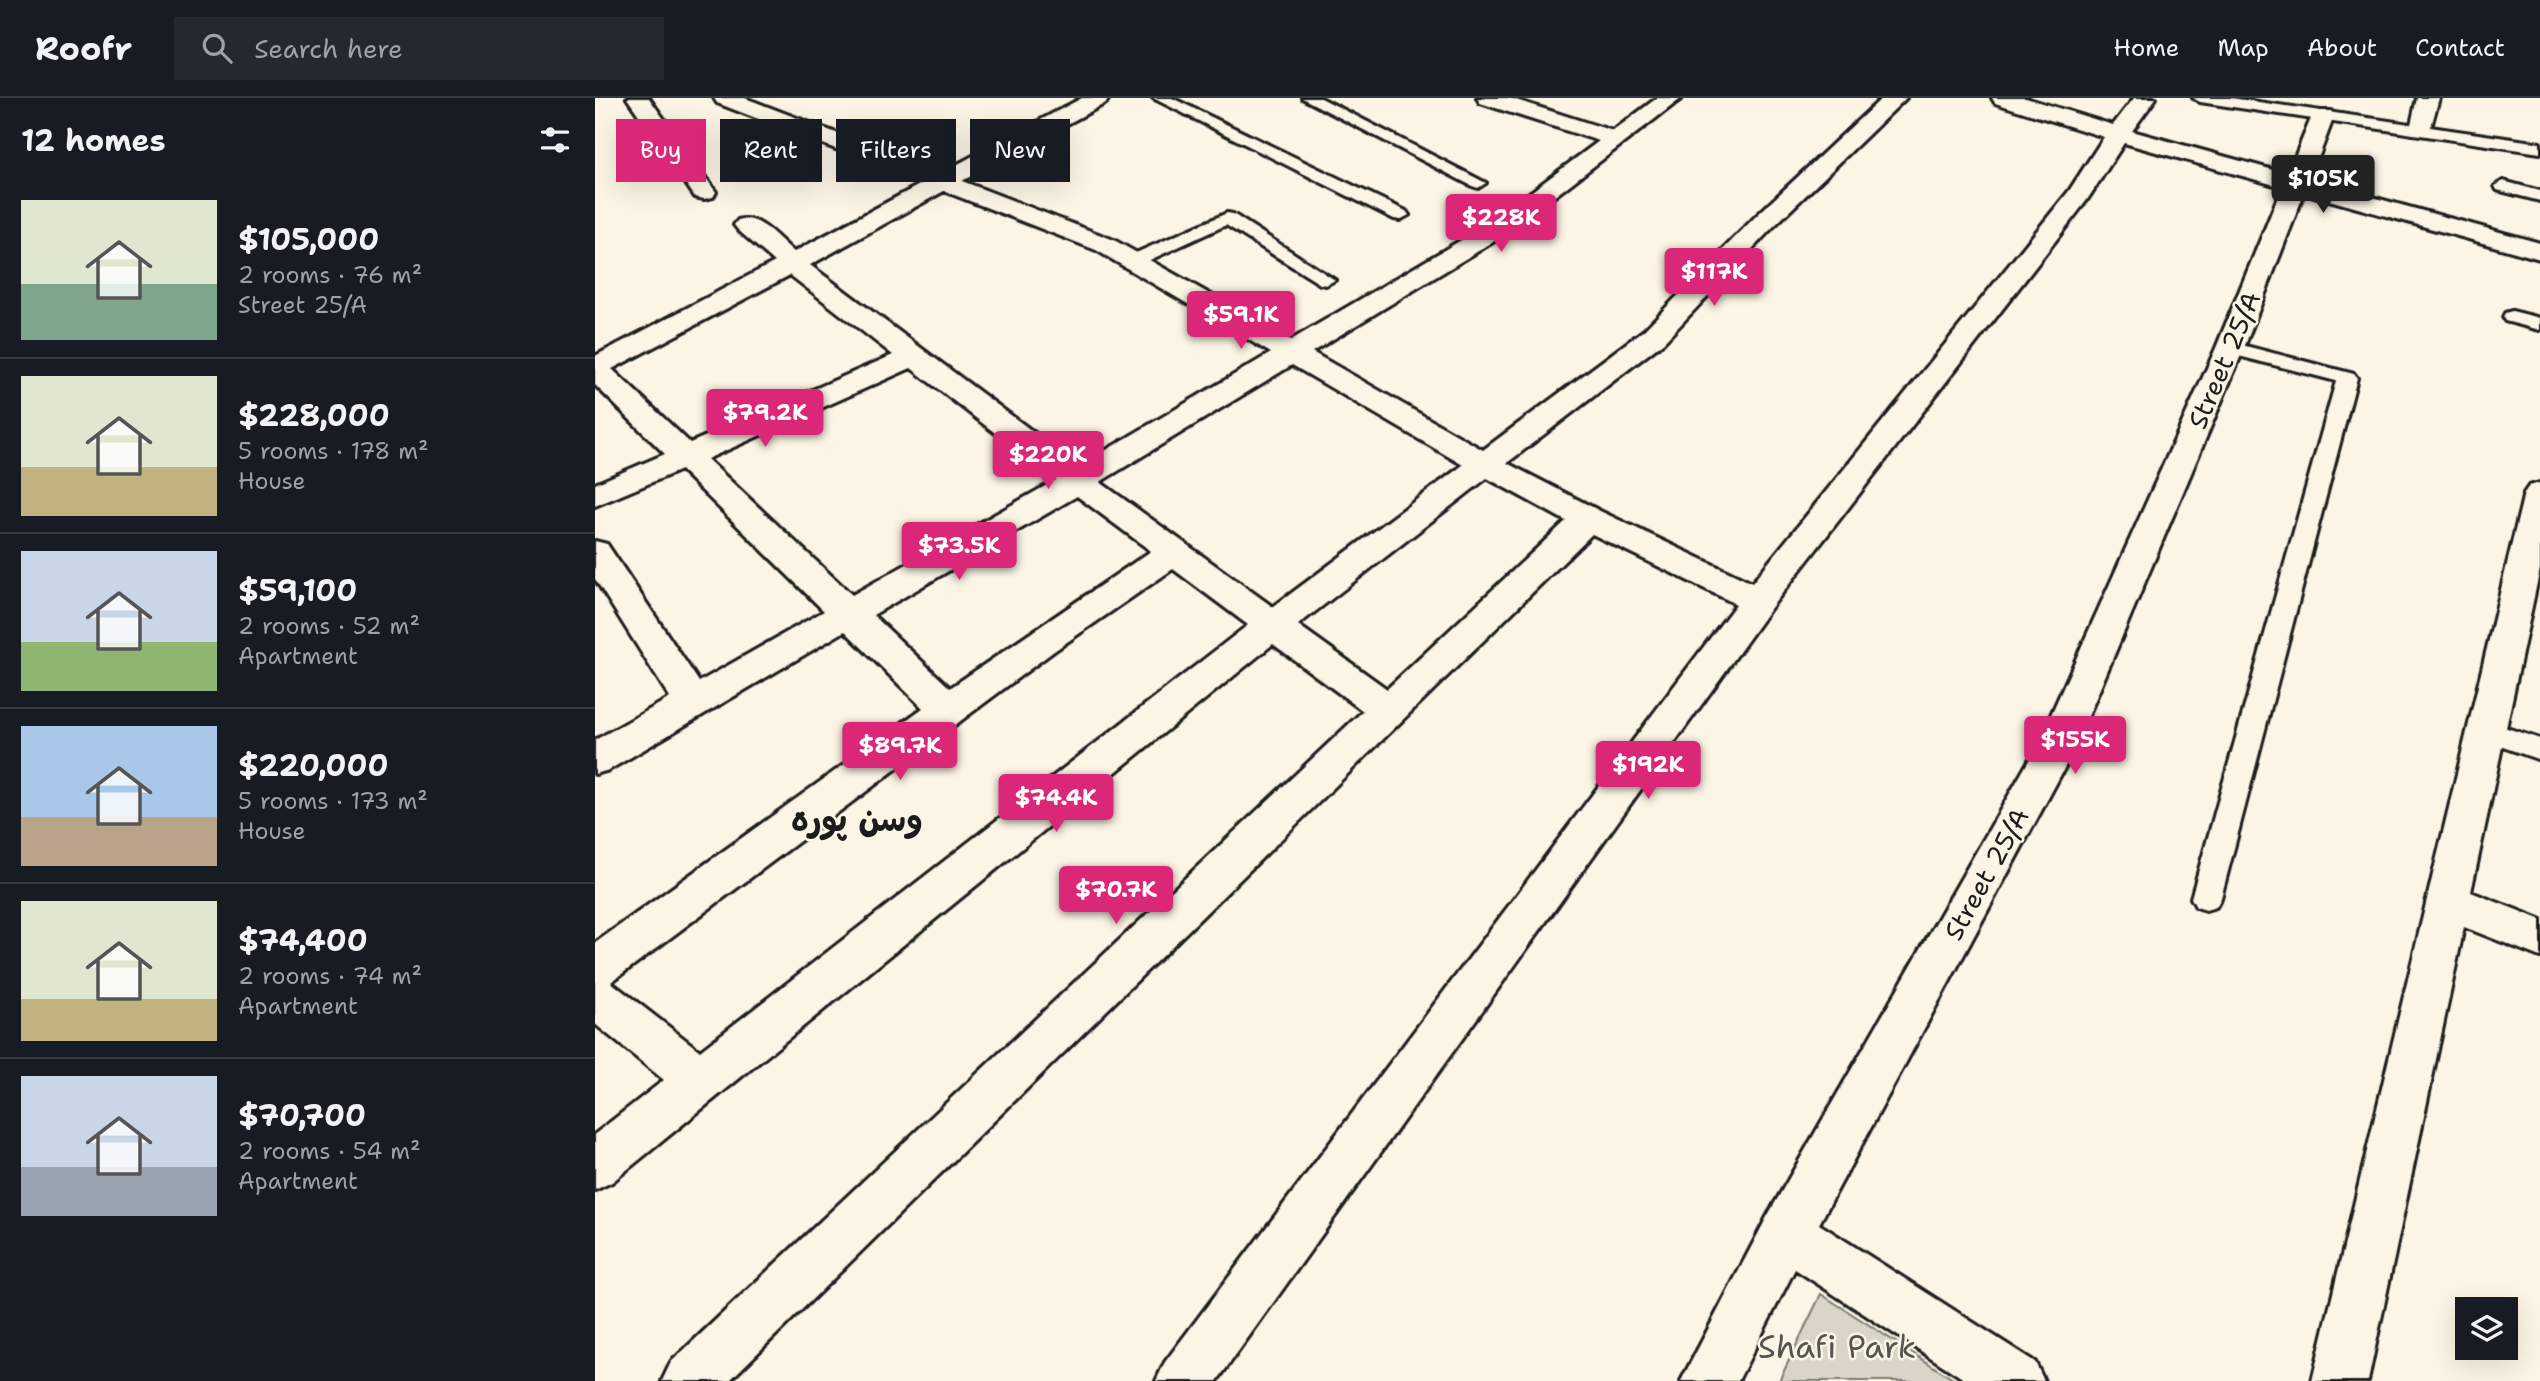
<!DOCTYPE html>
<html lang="en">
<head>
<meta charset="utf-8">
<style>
  body { margin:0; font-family:"Shantell Sans","Playpen Sans Arabic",sans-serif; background:#242831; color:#f1f3f6; height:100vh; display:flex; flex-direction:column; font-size:26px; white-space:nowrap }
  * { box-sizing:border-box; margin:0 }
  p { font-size:23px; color:#9ea1a6 }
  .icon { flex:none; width:38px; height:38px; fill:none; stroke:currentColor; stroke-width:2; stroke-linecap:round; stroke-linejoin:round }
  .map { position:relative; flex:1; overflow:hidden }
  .side { display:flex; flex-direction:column; background:#171b24; width:595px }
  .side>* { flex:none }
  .hud { position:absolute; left:21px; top:21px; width:665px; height:63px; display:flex; gap:14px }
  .buttons { position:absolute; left:1860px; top:1199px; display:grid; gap:14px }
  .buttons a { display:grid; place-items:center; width:63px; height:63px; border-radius:0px; background:#171b24; box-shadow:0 7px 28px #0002; font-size:35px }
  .price { position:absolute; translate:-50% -60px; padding:0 16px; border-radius:7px; background:#db2777; color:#fff; font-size:23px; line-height:46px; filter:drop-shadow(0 2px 4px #0008) }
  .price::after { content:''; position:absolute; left:50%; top:42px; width:21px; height:16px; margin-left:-10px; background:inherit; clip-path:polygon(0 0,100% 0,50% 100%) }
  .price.selected { background:#222; color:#fff }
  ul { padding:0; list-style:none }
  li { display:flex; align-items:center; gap:21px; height:175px; padding:0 21px }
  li+li { border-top:2px solid #363941 }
  li span { display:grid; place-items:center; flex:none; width:196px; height:140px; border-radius:0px; color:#555 }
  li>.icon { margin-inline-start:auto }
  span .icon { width:84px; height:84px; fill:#fffc; stroke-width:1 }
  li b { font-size:30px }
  h2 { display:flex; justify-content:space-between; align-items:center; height:84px; padding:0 21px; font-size:30px }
  .tag { padding:0 24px; border-radius:0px; background:#171b24; box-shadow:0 7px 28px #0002; font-size:24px; line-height:63px }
  .tag.selected { background:#db2777; color:#fff }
  header { display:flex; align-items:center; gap:42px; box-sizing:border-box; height:98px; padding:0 35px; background:#171b24; border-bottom:2px solid #363941 }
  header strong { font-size:33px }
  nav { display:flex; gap:38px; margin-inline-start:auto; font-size:24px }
  .search { width:490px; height:63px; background:#242831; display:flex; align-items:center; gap:18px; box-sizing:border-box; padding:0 24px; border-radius:0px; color:#9ea1a6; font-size:26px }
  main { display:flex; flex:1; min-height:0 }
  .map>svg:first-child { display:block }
  .green { fill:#dbd5c8; stroke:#7c7872; stroke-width:2 }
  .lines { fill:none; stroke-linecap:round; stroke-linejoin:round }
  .lane-casing { stroke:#1c1c1c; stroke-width:6 }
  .street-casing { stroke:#1c1c1c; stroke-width:6 }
  .lane { fill:#fcf5e5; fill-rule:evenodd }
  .street { fill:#fcf5e5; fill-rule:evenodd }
  .labels { text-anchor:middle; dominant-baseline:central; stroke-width:5; stroke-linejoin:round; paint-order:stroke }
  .street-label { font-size:26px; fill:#1c1c1c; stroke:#fcf5e5 }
  .near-park-label { font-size:32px; fill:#555450; stroke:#fcf5e5 }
  .district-label { font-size:33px; font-weight:bold; fill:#1c1c1c; stroke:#fcf5e5 }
</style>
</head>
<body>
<header>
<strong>Roofr</strong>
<div class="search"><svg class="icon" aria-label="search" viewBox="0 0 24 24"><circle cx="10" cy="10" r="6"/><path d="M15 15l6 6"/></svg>Search here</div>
<nav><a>Home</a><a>Map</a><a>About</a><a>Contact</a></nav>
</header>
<main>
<section class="side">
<h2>12 homes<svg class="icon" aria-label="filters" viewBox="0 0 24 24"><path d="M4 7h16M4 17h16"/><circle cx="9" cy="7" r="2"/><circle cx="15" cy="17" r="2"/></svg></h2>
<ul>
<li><span style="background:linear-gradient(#dfe7d0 60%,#7fa58c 0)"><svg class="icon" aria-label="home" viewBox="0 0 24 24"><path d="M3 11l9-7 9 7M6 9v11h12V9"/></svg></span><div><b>$105,000</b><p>2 rooms · 76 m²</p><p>Street 25/A</p></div></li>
<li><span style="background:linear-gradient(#dfe7d0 65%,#c2b280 0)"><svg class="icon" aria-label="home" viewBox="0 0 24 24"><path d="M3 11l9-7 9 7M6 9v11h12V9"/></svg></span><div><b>$228,000</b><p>5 rooms · 178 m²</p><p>House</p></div></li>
<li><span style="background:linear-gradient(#c9d6e8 65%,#8fb573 0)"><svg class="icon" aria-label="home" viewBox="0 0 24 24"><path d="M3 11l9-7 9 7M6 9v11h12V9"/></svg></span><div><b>$59,100</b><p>2 rooms · 52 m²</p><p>Apartment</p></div></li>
<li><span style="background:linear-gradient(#a9c7e8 65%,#b9a48a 0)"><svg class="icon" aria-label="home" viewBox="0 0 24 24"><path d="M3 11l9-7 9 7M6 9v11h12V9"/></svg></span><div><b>$220,000</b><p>5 rooms · 173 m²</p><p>House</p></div></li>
<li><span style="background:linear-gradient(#dfe7d0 70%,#c2b280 0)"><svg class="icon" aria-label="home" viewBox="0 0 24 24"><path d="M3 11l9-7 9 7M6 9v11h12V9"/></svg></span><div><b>$74,400</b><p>2 rooms · 74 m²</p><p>Apartment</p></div></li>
<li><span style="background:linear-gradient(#c9d6e8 65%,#9aa5b1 0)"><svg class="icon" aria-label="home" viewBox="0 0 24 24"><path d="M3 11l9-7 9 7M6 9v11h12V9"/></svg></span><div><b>$70,700</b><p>2 rooms · 54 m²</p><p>Apartment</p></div></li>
</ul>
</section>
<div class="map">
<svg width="1945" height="1283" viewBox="0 0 1945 1283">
  <rect width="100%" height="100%" fill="#fcf5e5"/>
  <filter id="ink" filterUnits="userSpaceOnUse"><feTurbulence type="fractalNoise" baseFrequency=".0143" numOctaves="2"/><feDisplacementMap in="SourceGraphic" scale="14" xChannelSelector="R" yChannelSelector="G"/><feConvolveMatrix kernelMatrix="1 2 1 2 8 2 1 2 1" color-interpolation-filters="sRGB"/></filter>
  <g filter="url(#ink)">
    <!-- green -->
    <path class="green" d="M 1226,1196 L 1361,1283 L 1184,1283 Z"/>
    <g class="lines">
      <defs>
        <path id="lane" d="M 558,0 L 577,0 L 811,113 L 814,117 L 805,122 L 799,121 Z
          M 707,0 L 726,0 L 891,85 L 883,90 L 877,88 Z
          M 1598,0 L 1636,0 L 1945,45 L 1945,55 L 1605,4 Z
          M 1908,83 L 1945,93 L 1945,103 L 1902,92 L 1900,88 Z
          M 632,115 L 638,116 L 740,182 L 731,187 L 725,186 L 631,127 L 546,166 L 534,166 L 531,162 L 534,158 Z
          M 1917,213 L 1945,220 L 1945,232 L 1910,223 L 1908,219 L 1910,215 Z
          M 1635,244 L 1759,276 L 1762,280 L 1626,800 L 1621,809 L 1611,812 L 1601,809 L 1596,800 L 1741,283 L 1628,254 L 1625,250 Z
          M 1891,623 L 1945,641 L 1945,662 L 1882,640 L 1878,633 L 1882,626 Z"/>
        <path id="street" d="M 32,0 L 54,0 L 121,94 L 118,99 L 109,101 L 100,99 Z
          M 119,0 L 150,0 L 346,75 L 487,0 L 514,0 L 511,5 L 367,83 L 519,142 L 696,242 L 890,128 L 1004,43 L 885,5 L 882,0 L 915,0 L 1018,33 L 1062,0 L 1087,0 L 908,138 L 717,254 L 888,352 L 1049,232 L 1160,119 L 1287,0 L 1311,0 L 1178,129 L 1069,244 L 912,365 L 1005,413 L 1157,485 L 1474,93 L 1509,39 L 1400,5 L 1397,0 L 1431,0 L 1518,27 L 1539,0 L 1561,0 L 1537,33 L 1693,76 L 1717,18 L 1720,13 L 1736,13 L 1739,18 L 1715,82 L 1945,145 L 1945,161 L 1709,95 L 1649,250 L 1478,654 L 1224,1126 L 1440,1264 L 1449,1283 L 1372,1283 L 1200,1171 L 1143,1283 L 1086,1283 L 1173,1117 L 1441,650 L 1621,250 L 1687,89 L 1529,45 L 1492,102 L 1175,511 L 622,1283 L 561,1283 L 570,1264 L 1141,506 L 997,436 L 134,1283 L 67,1283 L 76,1264 L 768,613 L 678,546 L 17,1084 L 0,1092 L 0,1036 L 69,982 L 0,926 L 0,845 L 328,610 L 250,533 L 14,672 L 0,676 L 0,642 L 75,600 L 0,481 L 0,443 L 12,446 L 104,584 L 229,513 L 86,372 L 0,408 L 0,386 L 70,356 L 0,287 L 0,258 L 180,164 L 143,132 L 139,127 L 143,122 C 165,116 183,141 199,154 L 328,85 L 122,5 ZM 349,93 L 501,152 L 676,255 L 484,368 L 215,167 ZM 195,177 L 298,257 L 95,345 L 17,271 ZM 697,267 L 868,367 L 678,509 L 505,384 ZM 316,270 L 461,382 L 257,497 L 112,361 ZM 892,380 L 971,423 L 792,591 L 703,527 ZM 482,398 L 556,453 L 355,590 L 278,517 ZM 578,471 L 653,527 L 105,953 L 16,884 L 459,553 Z
          M 1822,0 L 1844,0 L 1834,36 L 1818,36 L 1815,31 Z
          M 1945,385 L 1945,471 L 1876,794 L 1945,821 L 1945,859 L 1869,829 L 1773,1283 L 1717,1283 L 1929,395 L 1934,388 Z"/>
      </defs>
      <!-- lane casing -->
      <use href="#lane" class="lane-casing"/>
      <!-- street casing -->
      <use href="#street" class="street-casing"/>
      <!-- lane -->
      <use href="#lane" class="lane"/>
      <!-- street -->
      <use href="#street" class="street"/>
    </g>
  </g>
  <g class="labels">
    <!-- street labels -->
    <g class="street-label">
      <text transform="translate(1629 262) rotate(-67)">Street 25/A</text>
      <text transform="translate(1391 776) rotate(-61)">Street 25/A</text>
    </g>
    <!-- near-park labels -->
    <g class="near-park-label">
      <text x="1242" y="1248">Shafi Park</text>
    </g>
    <!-- district labels -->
    <g class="district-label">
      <text x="262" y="721">وسن پورہ</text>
    </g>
  </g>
</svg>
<div class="buttons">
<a><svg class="icon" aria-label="layers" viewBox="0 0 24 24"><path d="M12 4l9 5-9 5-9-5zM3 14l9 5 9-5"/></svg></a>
</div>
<b class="price selected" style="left:1728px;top:117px">$105K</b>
<b class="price" style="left:906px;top:156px">$228K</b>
<b class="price" style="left:1119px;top:210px">$117K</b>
<b class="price" style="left:646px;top:253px">$59.1K</b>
<b class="price" style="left:170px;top:351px">$79.2K</b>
<b class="price" style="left:453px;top:393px">$220K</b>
<b class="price" style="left:364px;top:484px">$73.5K</b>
<b class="price" style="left:1480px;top:678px">$155K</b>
<b class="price" style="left:305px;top:684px">$89.7K</b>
<b class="price" style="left:1053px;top:703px">$192K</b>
<b class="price" style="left:461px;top:736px">$74.4K</b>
<b class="price" style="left:521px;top:828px">$70.7K</b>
<div class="hud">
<a class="tag selected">Buy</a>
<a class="tag">Rent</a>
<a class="tag">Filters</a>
<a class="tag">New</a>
</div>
</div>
</main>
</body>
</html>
